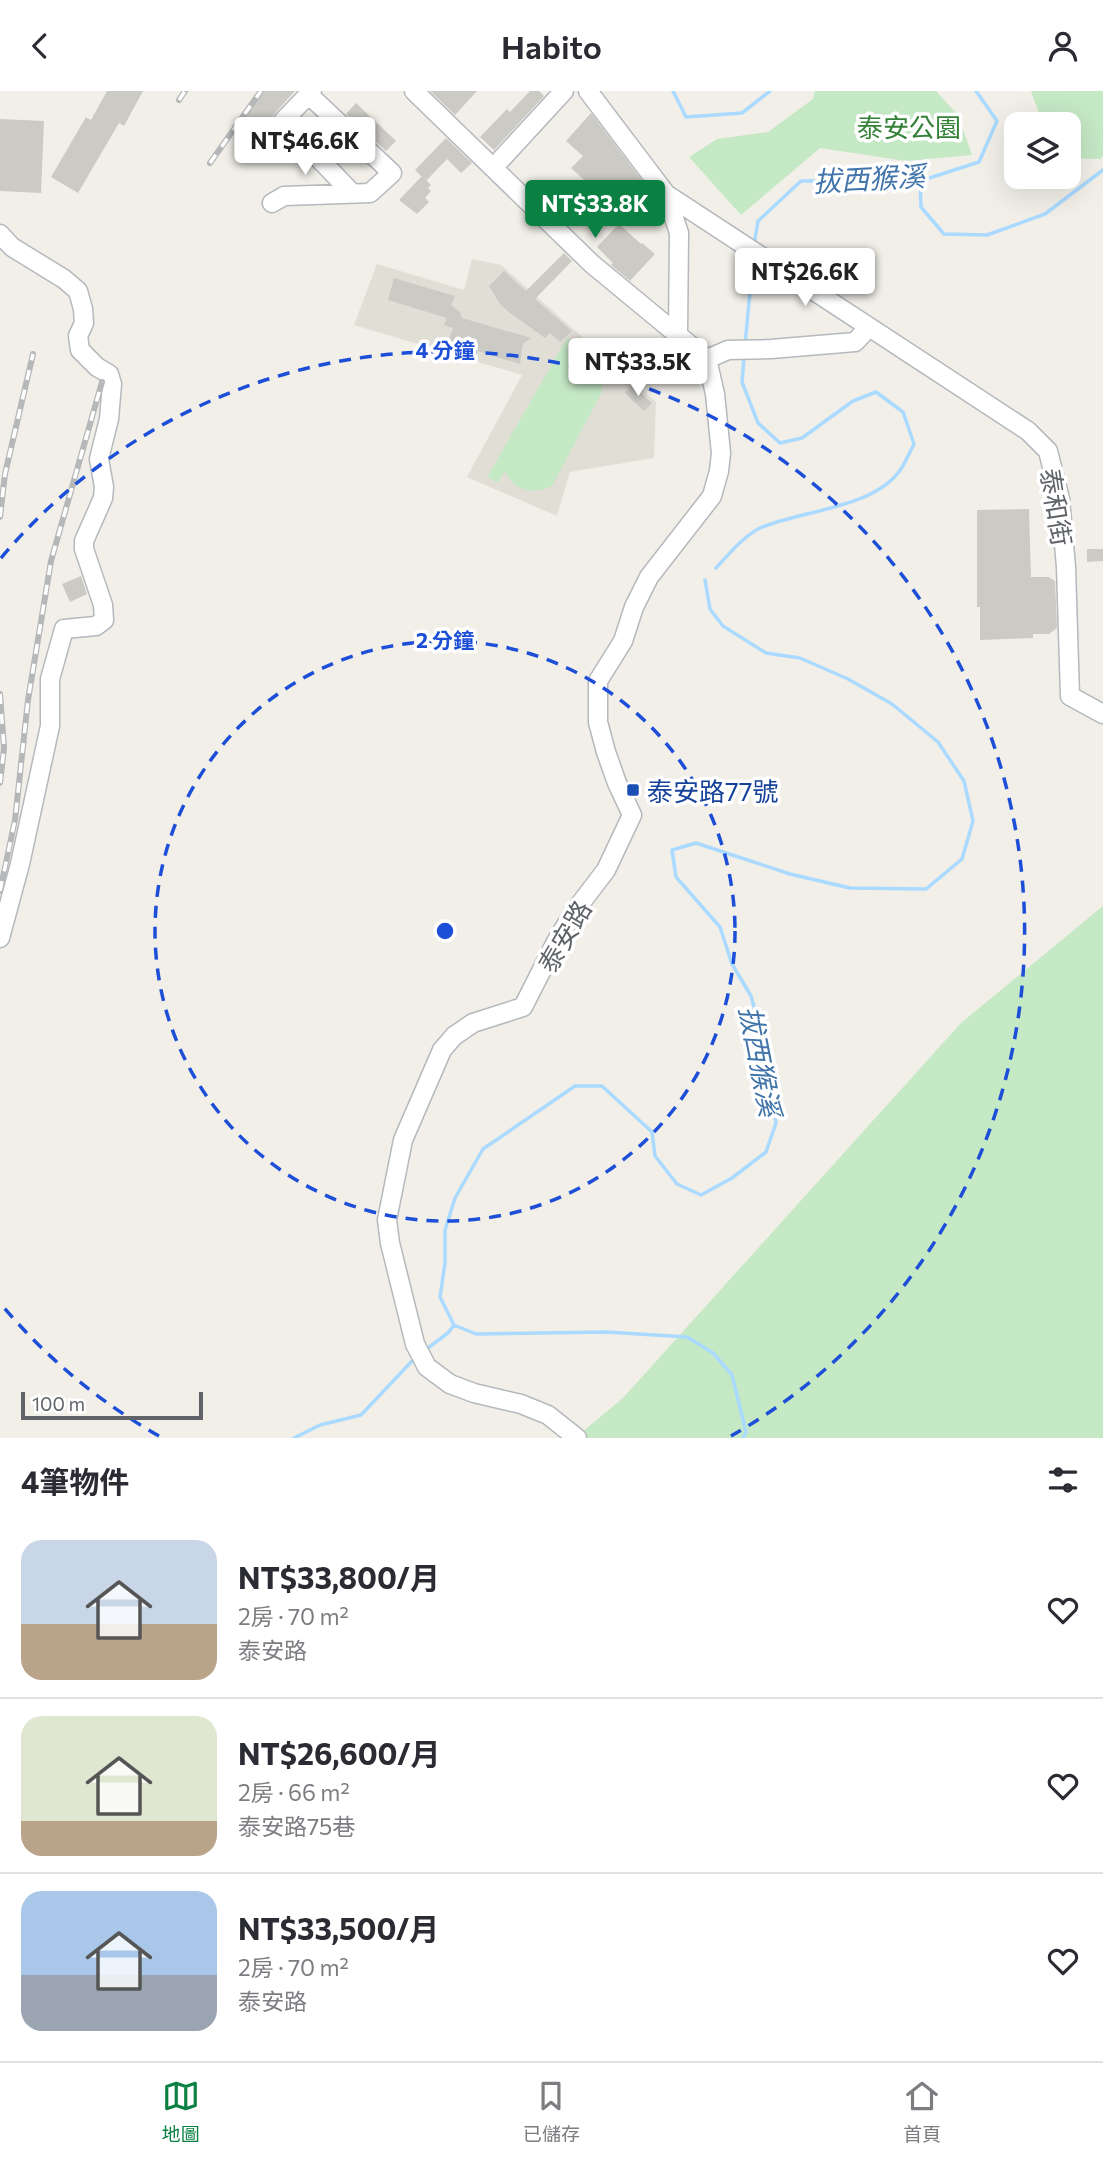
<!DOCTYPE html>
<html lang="zh-TW">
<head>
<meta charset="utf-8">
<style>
  body { margin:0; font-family:Commissioner,"Noto Sans TC",sans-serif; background:#f7f7f7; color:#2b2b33; height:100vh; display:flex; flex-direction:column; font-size:26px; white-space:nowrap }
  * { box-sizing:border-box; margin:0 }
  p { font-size:23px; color:#7c7c81 }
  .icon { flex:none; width:38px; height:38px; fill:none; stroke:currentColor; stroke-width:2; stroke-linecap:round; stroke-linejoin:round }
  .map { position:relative; height:1347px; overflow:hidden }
  .panel { display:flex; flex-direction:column; background:#fff; flex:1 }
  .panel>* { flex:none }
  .tools { position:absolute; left:1004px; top:21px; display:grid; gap:14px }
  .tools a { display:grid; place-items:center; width:77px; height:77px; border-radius:14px; background:#fff; box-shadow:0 7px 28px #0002; font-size:35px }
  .scale { position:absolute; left:21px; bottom:18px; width:182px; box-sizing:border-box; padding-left:7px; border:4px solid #5f6368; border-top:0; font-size:19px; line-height:24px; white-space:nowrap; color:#5f6368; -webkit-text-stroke:5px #fff; paint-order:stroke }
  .price { position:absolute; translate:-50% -60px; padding:0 16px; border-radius:7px; background:#fff; color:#222; font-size:23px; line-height:46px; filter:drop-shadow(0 2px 4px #0008) }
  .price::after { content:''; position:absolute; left:50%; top:42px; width:21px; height:16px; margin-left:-10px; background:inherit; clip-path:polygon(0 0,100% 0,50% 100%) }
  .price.active { background:#0b8043; color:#fff }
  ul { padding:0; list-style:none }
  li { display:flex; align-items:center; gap:21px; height:175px; padding:0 21px }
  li+li { border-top:2px solid #e1e1e2 }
  li span { display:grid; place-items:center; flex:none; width:196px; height:140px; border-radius:21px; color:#555 }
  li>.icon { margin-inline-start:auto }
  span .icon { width:84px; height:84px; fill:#fffc; stroke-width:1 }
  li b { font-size:30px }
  h2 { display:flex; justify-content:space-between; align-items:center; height:84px; padding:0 21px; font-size:30px }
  header { display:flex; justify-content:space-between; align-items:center; height:91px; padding:0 21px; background:#fff; font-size:32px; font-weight:600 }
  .dock { display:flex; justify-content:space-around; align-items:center; height:98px; border-top:2px solid #e1e1e2; background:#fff; font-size:19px; color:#7c7c81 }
  .dock a { display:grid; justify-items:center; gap:4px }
  .dock .active { color:#0b8043 }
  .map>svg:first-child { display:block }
  .education { fill:#e1ded6 }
  .green { fill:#c5e8c5 }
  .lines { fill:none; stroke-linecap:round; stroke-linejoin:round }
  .stream { stroke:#aadaff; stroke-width:3.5 }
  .building { fill:#cccac5 }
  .minor-casing { stroke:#b5b8bc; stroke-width:21 }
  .minor { stroke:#fff; stroke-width:18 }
  .rail-casing { stroke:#b6b7b8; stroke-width:6 }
  .rail { stroke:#fff; stroke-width:3.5; stroke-dasharray:10; stroke-linecap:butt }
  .ring { fill:none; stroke:#1d4ed8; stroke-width:3.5; stroke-dasharray:12 9 }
  .transit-dot { fill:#1a4fb4; stroke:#fff; stroke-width:2.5 }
  .labels { text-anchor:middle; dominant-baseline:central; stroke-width:7; stroke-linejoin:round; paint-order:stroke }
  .park-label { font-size:26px; fill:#348238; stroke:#fff }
  .street-label { font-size:26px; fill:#5f6368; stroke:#fff }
  .transit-label { font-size:26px; fill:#164399; stroke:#fff; text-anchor:start }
  .water-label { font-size:28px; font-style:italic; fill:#4174aa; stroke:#fff }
  .centre { fill:#1d4ed8; stroke:#fff; stroke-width:3.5 }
  .ring-label { font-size:21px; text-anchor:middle; font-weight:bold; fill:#1d4ed8; stroke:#fff; stroke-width:7; stroke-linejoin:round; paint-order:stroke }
</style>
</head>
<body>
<header><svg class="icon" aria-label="back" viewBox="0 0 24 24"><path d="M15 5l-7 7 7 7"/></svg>Habito<svg class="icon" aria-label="person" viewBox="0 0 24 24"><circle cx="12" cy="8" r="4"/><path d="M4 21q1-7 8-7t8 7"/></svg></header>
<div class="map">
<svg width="1103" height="1347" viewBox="0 0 1103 1347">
  <rect width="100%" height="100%" fill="#f1efe8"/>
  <!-- education -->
  <path class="education" d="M 472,168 L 501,174 L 656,311 L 654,367 L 570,381 L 557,425 L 467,386 L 522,284 L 354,234 L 377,173 L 464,199 Z"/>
  <!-- green -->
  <path class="green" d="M 815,0 L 936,0 L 958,24 L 972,64 L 906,70 L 820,57 L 741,124 L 689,66 L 717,48 L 768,41 L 813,8 Z
    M 1031,0 L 1103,0 L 1103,65 L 1100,68 L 1069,67 L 1069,33 L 1043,33 Z
    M 567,247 L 576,252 L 570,264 C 595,261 606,281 601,303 L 552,395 C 534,404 513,400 505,380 L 498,392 L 487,386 Z
    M 1103,815 L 1103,1347 L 575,1347 L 623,1307 L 961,932 Z"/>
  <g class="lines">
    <!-- stream -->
    <path class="stream" d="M 673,0 L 686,26 L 742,22 L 770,0
      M 920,90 L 921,116 L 944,143 L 987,144 L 1045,123 L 1103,79
      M 754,154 L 758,130 L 801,90 L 920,90 L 979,71 L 997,30 L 976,0
      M 745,254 L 753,168
      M 716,477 C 728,464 744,445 760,437 C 801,419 874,418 901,378 C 906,370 910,361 914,353 L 903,321 L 876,301 L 853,310 L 802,347 L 780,352 L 758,332 L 749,309 L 742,291 L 744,266
      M 705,489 L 710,518 L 723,535 L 766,562 L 800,567 L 848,588 L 892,613 L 938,651 L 964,690 L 973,730 L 962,768 L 926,798 L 850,797 L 790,783 L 696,752 L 672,759 L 676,786 L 720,836 L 732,873 L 751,905 L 761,941 L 776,1032 L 766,1061 L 732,1087 L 701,1104 L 677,1093 L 655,1065 L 652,1041 L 602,995 L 575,995 L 483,1058 L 455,1107 L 445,1139 L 445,1172 L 440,1206 L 454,1234 L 476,1243 L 606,1241 L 687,1246 L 713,1262 L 732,1284 L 746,1341 L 743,1347
      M 428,1257 L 448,1242 L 454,1234
      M 294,1347 L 320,1334 L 361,1324 L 412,1270"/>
  </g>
  <!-- building -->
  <path class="building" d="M 107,0 L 143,0 L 124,35 L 119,32 L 78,102 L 51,86 L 86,26 L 91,29 Z
    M 259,0 L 295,0 L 275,22 L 256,49 L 234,33 Z
    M 430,0 L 477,0 L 455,24 Z
    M 530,0 L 539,0 L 544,5 L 494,59 L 480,46 L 507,18 L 510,21 Z
    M 356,12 L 396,50 L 386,60 L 346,23 Z
    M 591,22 L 650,100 L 624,125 L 571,77 L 583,65 L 566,50 Z
    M 0,28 L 44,30 L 41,102 L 0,100 Z
    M 446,47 L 472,72 L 461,82 L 447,68 L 426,90 L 415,79 Z
    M 422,85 L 431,94 L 428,97 L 431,100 L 425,107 L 429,111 L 417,123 L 399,109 Z
    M 619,133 L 641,153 L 642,152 L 655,163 L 630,190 L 611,174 L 613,172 L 597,156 Z
    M 564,162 L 572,170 L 535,208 L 572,240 L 560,251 L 550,242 L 545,247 L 510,222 L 500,213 L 489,195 L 504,180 L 526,200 Z
    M 394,187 L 455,205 L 451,214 L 460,221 L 462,227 L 531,247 L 523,253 L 520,273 L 448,251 L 453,237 L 444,234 L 447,227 L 388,209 Z
    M 632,294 L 652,312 L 644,320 L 625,302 Z
    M 1029,418 L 1031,486 L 1049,486 L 1055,490 L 1057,537 L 1049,543 L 1033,543 L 1033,547 L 980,549 L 980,516 L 977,516 L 977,419 Z
    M 1087,458 L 1103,458 L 1103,470 L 1087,471 Z
    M 81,485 L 87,503 L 70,511 L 62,493 Z"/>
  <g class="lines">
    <defs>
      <path id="minor" d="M 312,0 L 283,30 L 352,102
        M 414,0 L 592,173 L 707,268 L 715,303 L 721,362 L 719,380 L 712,405 L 649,486 L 634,516 L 623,550 L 598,590 L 598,631 L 606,661 L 617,692 L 632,724 L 606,779 L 574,821 L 556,851 L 523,916 L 473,932 L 454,945 L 442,959 L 403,1049 L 387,1129 L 390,1152 L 415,1253 L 427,1276 L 450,1293 L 474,1302 L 521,1313 L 548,1324 L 577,1347
        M 588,0 L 666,103 L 1028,340 L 1048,360 L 1060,408 L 1066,476 L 1070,605 L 1103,623
        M 493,77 L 564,0
        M 666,103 L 679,142 L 678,242
        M 272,112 L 284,105 L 370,102 L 392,82 L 308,3
        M 0,143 L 12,156 L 64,188 L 78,200 L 83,218 L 84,232 L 78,245 L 80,259 L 97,276 L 109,283 L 112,293 L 109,328 L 99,368 L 104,396 L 103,407 L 84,450 L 84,458 L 103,514 L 104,529 L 96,535 L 64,538 L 50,588 L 50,635 L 20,773 L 0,847
        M 707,268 L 728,259 L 771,258 L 855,251 L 869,236"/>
    </defs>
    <!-- minor casing -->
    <use href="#minor" class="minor-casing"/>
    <!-- minor -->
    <use href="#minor" class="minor"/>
    <defs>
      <path id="rail" d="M 179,9 L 185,0
        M 210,72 L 261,0
        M 0,426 L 5,383 L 33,263
        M 0,603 L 4,657 L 0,692
        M 0,800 L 15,729 L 28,609 L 51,470 L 102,291"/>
    </defs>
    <!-- rail casing -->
    <use href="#rail" class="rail-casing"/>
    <!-- rail -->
    <use href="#rail" class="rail"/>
  </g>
  <!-- distance rings -->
  <g class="ring">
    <circle cx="445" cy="840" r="290"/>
    <path d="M159 1345A580 580 0 0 1 1 1213M1 467A580 580 0 1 1 731 1345"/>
  </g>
  <!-- markers -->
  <rect class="transit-dot" x="626" y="692" width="14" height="14" rx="3.5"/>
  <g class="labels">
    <!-- park labels -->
    <g class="park-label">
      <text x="909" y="35">泰安公園</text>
    </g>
    <!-- street labels -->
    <g class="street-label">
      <text transform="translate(1057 416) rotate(81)">泰和街</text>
      <text transform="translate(564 845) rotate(-60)">泰安路</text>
    </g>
    <!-- transit labels -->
    <g class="transit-label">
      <text x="647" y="699">泰安路77號</text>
    </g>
    <!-- water labels -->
    <g class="water-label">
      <text transform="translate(869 87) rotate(-3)">拔西猴溪</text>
      <text transform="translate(761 970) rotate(79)">拔西猴溪</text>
    </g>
  </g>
  <circle cx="445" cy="840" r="10" class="centre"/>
  <g class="ring-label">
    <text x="445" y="267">4 分鐘</text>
    <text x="445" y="557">2 分鐘</text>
  </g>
</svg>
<div class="tools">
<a><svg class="icon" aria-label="layers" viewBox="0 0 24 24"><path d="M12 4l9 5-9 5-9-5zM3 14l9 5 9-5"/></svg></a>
</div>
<div class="scale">100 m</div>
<b class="price" style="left:305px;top:86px">NT$46.6K</b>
<b class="price active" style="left:595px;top:149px">NT$33.8K</b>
<b class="price" style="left:805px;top:217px">NT$26.6K</b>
<b class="price" style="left:638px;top:307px">NT$33.5K</b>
</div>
<section class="panel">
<h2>4筆物件<svg class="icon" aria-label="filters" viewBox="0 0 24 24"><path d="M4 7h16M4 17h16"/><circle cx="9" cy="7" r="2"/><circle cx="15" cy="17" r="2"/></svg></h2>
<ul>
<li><span style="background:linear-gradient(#c9d6e8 60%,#b9a48a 0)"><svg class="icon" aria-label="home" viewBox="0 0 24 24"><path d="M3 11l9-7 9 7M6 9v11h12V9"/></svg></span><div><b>NT$33,800/月</b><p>2房 · 70 m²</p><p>泰安路</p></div><svg class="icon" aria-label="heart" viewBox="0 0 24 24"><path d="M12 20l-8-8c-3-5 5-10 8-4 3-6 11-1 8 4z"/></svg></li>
<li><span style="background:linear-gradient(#dfe7d0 75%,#b9a48a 0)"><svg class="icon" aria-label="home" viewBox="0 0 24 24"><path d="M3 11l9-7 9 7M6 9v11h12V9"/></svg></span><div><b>NT$26,600/月</b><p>2房 · 66 m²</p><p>泰安路75巷</p></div><svg class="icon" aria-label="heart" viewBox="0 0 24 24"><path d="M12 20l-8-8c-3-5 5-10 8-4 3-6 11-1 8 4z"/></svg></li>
<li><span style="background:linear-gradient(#a9c7e8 60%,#9aa5b1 0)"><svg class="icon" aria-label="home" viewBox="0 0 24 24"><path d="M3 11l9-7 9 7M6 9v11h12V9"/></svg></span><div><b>NT$33,500/月</b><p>2房 · 70 m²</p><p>泰安路</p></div><svg class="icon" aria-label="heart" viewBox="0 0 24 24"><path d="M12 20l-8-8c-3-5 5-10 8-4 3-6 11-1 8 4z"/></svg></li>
</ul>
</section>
<nav class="dock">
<a class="active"><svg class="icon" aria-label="map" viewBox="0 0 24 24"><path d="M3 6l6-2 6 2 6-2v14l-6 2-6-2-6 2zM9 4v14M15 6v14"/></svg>地圖</a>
<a><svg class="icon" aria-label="saved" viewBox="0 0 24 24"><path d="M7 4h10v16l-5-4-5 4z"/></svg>已儲存</a>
<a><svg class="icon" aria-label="home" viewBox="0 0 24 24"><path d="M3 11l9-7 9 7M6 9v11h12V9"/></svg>首頁</a>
</nav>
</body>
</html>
